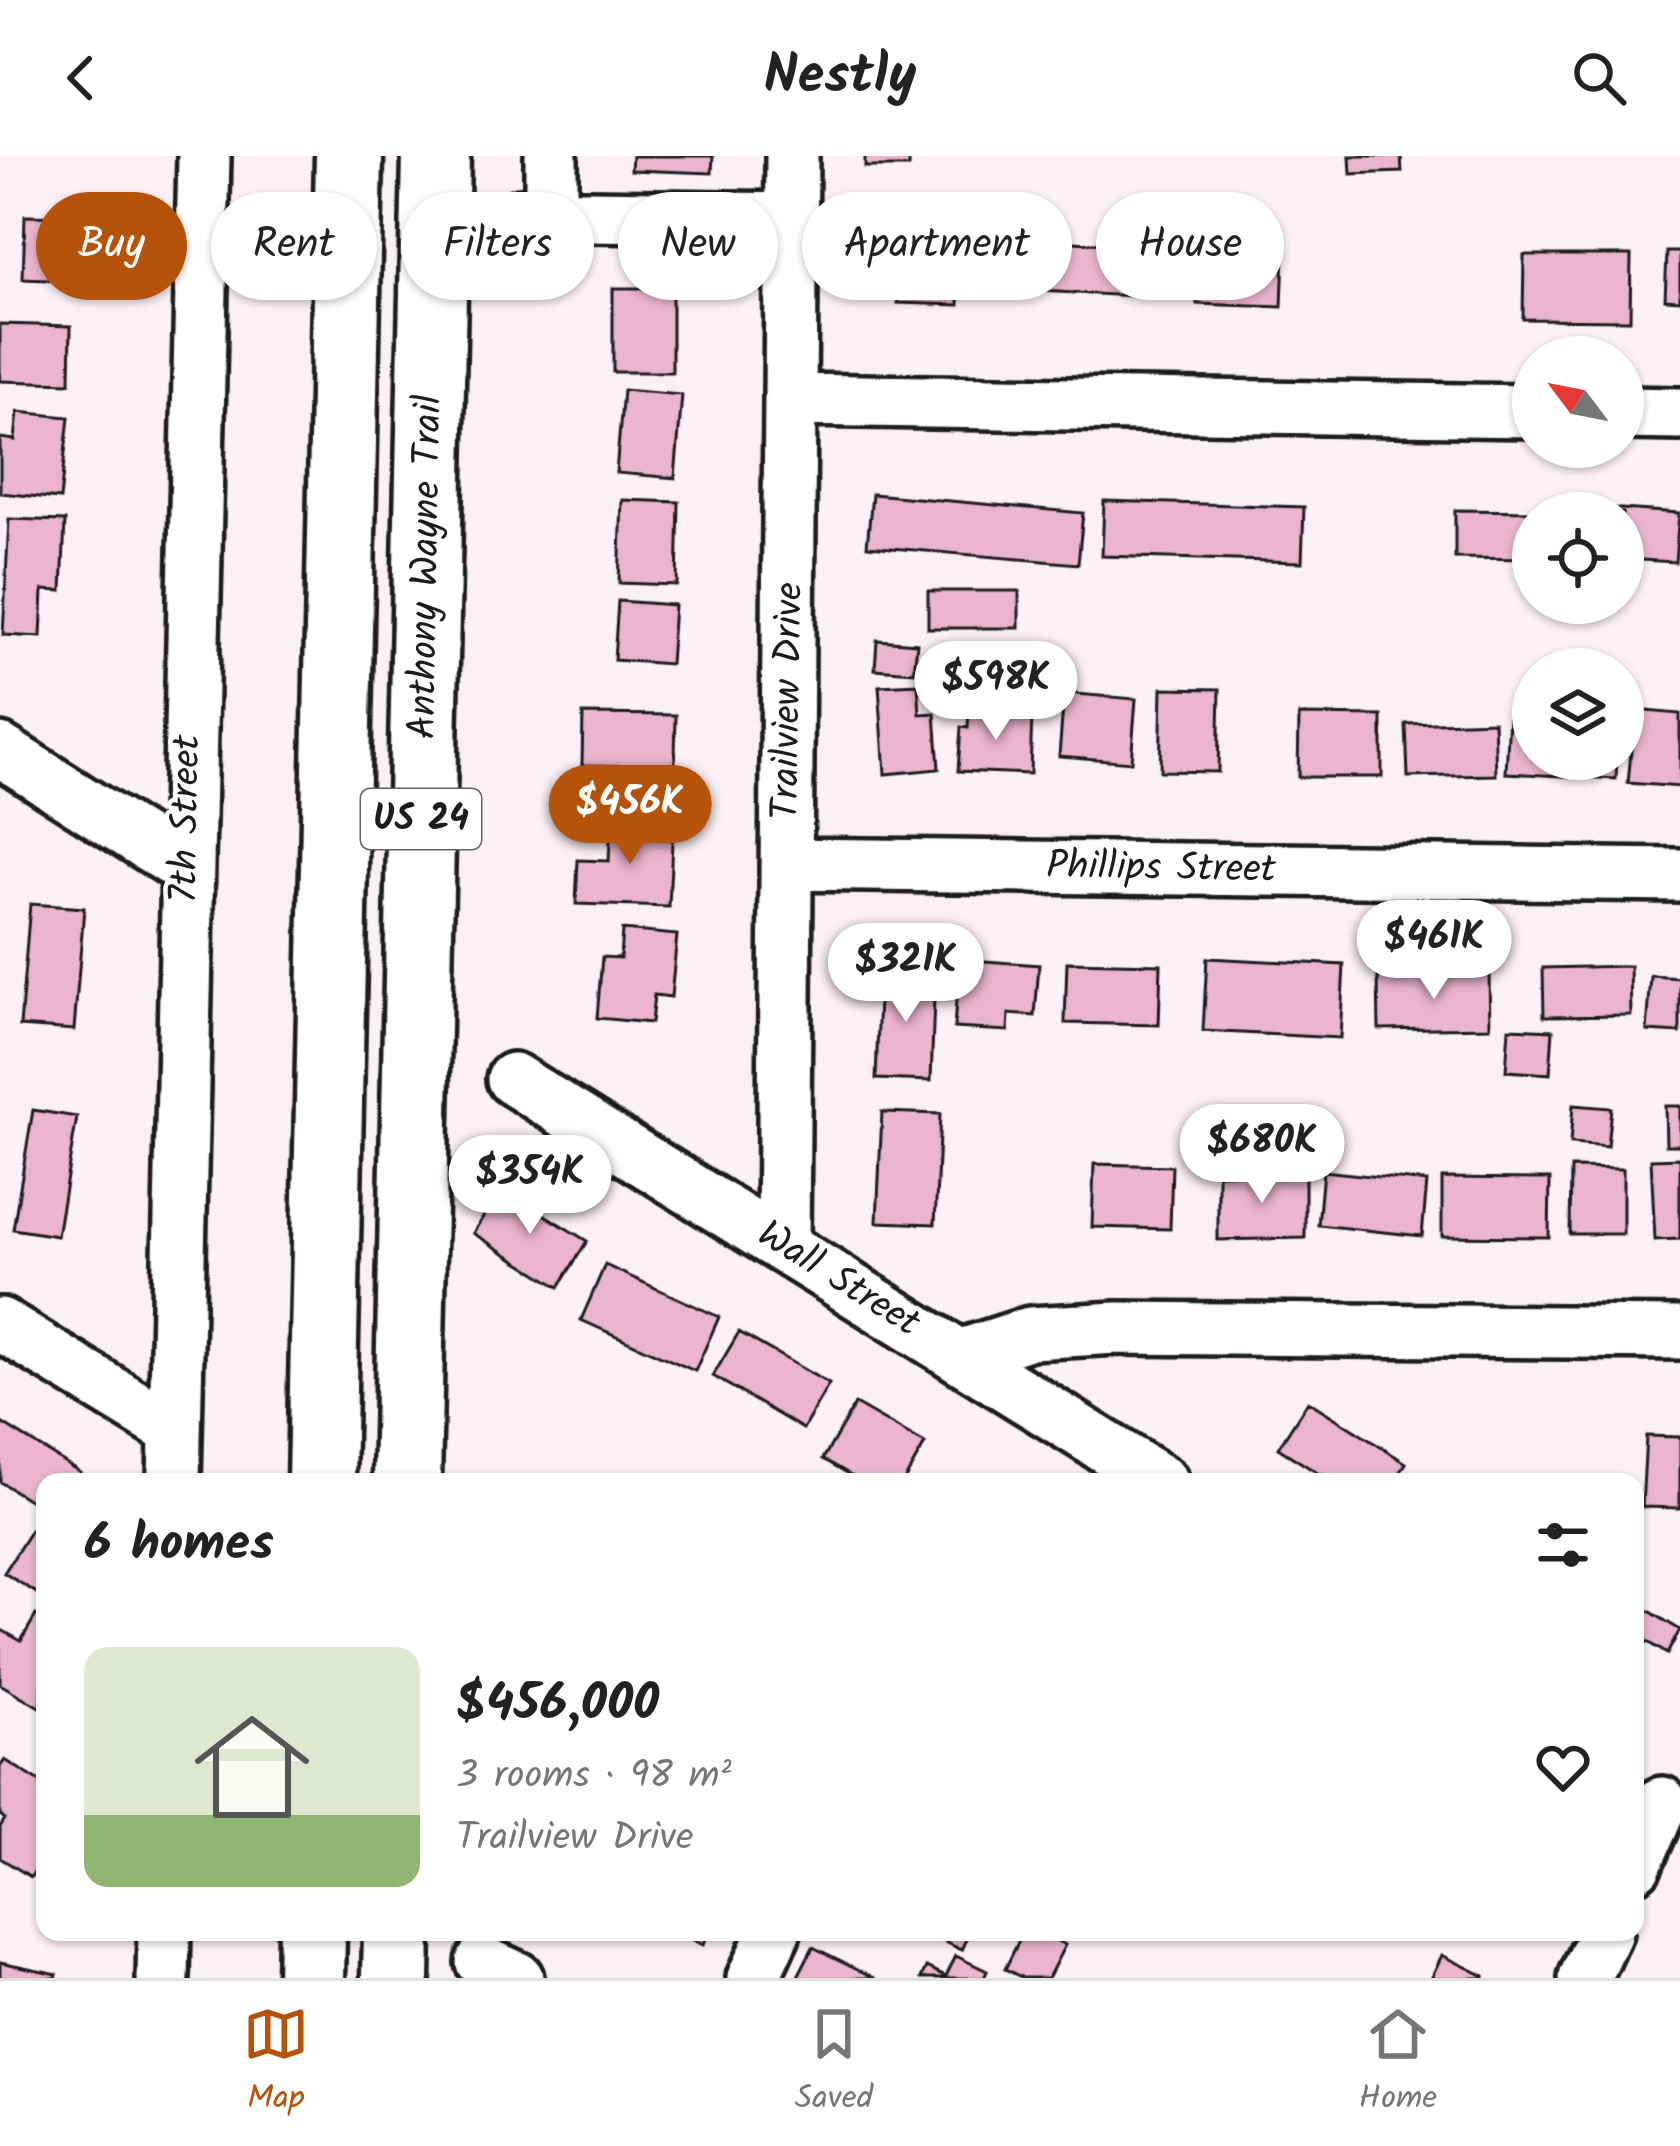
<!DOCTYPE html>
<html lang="en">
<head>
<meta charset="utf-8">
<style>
  body { margin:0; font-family:Kalam,sans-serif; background:#f6f6f6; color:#222; height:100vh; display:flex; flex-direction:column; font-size:45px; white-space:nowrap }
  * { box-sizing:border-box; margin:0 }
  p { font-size:39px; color:#767676 }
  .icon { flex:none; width:66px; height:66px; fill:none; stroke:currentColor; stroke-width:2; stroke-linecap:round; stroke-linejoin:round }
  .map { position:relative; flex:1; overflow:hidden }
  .drawer { position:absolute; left:36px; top:1317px; width:1608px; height:468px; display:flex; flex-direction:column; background:#fff; border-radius:24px; box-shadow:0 3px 9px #0004 }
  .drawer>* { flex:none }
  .guide { position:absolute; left:36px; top:36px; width:1608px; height:108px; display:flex; gap:24px }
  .needle { width:78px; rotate:302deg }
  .buttons { position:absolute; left:1512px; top:180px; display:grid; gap:24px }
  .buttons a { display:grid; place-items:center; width:132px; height:132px; border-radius:50%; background:#fff; box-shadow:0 3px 9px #0004; font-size:60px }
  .price { position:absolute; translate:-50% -102px; padding:0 27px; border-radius:42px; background:#fff; color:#222; font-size:39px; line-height:78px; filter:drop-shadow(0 3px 6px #0008) }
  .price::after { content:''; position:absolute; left:50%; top:72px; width:36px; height:27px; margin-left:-18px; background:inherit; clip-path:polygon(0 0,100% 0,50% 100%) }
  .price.active { background:#b45309; color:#fff }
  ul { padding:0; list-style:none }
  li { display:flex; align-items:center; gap:36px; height:300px; padding:0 48px }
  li+li { border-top:3px solid #e0e0e0 }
  li span { display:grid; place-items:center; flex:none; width:336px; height:240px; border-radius:24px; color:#555 }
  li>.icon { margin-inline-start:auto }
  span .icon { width:144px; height:144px; fill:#fffc; stroke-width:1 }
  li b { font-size:51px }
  h2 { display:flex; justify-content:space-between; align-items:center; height:144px; padding:0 48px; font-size:51px }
  .tag { padding:0 42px; border-radius:54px; background:#fff; box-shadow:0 3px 9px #0004; font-size:42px; line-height:108px }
  .tag.active { background:#b45309; color:#fff }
  header { display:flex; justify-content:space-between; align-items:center; height:156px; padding:0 48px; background:#fff; font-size:54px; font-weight:700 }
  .tabs { display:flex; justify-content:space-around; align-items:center; height:168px; border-top:3px solid #e0e0e0; background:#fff; font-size:33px; color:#767676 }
  .tabs a { display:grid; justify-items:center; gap:6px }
  .tabs .active { color:#b45309 }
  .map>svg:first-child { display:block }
  .building { fill:#ebb5cd; stroke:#1c1c1c; stroke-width:3 }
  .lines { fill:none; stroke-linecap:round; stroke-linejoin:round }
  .minor-casing { stroke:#1c1c1c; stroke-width:60 }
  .highway-casing { stroke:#1c1c1c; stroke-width:75 }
  .minor { stroke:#fff; stroke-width:51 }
  .highway { stroke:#fff; stroke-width:66 }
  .labels { text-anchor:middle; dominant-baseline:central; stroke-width:9; stroke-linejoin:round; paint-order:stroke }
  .shield { fill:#fff; stroke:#606060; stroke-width:3 }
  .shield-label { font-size:36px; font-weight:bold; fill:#1c1c1c }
  .street-label { font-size:39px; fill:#1c1c1c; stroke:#fff }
</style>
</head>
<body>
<header><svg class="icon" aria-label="back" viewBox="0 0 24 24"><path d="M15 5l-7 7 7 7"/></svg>Nestly<svg class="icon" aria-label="search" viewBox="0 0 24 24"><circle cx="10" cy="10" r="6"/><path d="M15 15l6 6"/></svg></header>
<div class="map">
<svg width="1680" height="1822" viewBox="0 0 1680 1822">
  <rect width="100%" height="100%" fill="#fbf0f5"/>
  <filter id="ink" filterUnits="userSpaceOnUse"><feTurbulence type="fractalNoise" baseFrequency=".00833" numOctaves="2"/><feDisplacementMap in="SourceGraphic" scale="24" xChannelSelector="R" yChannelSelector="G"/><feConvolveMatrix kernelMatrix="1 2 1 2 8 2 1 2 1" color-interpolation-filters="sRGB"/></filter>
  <g filter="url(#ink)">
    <!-- building -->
    <path class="building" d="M 632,0 L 713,0 L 712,17 L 631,14 Z
      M 865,0 L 909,0 L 909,11 L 865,11 Z
      M 1350,0 L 1401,0 L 1402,16 L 1351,18 Z
      M 25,60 L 74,61 L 72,125 L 23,123 Z
      M 1200,61 L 1259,63 L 1257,97 L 1284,98 L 1282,151 L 1197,148 Z
      M 901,69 L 995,73 L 993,118 L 961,116 L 959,149 L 898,147 Z
      M 1042,84 L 1135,90 L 1132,140 L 1039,135 Z
      M 1667,96 L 1680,96 L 1680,144 L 1665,143 Z
      M 1524,99 L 1631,99 L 1630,164 L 1523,163 Z
      M 613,132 L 672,132 L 672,216 L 613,216 Z
      M 0,168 L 71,170 L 70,227 L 0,225 Z
      M 623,234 L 682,239 L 675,322 L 616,317 Z
      M 18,256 L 69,261 L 60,343 L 0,337 L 0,282 L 15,284 Z
      M 872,338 L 1083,357 L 1078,408 L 867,390 Z
      M 622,344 L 679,346 L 677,429 L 619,427 Z
      M 1104,345 L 1304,351 L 1302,406 L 1102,400 Z
      M 1577,350 L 1679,357 L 1675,406 L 1623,403 L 1623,357 L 1576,357 Z
      M 1455,354 L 1536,355 L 1533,403 L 1455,402 Z
      M 9,363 L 65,365 L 62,435 L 43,434 L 41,481 L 3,479 Z
      M 928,435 L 1019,435 L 1019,472 L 928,472 Z
      M 618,445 L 674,449 L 670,508 L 614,504 Z
      M 877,484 L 917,487 L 914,516 L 875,513 Z
      M 918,528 L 920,558 L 935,557 L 939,613 L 885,618 L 879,530 Z
      M 1162,532 L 1220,533 L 1218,616 L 1160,615 Z
      M 1064,537 L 1136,543 L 1131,606 L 1059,600 Z
      M 969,554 L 1032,556 L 1030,618 L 958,615 L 961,571 L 968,572 Z
      M 1635,554 L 1680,558 L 1680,631 L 1628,627 Z
      M 583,558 L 676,559 L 674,643 L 630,643 L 630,610 L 582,609 Z
      M 1299,559 L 1382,560 L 1382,621 L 1298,621 Z
      M 1509,560 L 1533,561 L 1533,603 L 1617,603 L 1616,623 L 1506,617 Z
      M 1494,565 L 1496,619 L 1408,621 L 1406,568 Z
      M 611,662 L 673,664 L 669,751 L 576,748 L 578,704 L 609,705 Z
      M 30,748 L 84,752 L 74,874 L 20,870 Z
      M 622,774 L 677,779 L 671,841 L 654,839 L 651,867 L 597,862 L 602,801 L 620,802 Z
      M 1207,802 L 1344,809 L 1340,882 L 1203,875 Z
      M 959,803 L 1039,809 L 1035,860 L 1009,858 L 1008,875 L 954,872 Z
      M 1067,806 L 1161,808 L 1159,869 L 1065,867 Z
      M 1630,810 L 1631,859 L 1544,860 L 1543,812 Z
      M 880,813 L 935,815 L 931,925 L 876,923 Z
      M 1489,818 L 1490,871 L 1379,873 L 1378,821 Z
      M 1651,820 L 1680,822 L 1680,877 L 1647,875 Z
      M 1509,872 L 1553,874 L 1550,918 L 1506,915 Z
      M 1573,949 L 1611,952 L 1607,991 L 1570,988 Z
      M 1665,950 L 1680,950 L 1680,989 L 1666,989 Z
      M 33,954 L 77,961 L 57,1080 L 13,1073 Z
      M 882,956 L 940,958 L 935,1068 L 877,1066 Z
      M 1680,1002 L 1680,1083 L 1655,1084 L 1651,1003 Z
      M 1094,1008 L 1172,1010 L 1170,1073 L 1092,1071 Z
      M 1571,1012 L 1623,1013 L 1623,1078 L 1570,1078 Z
      M 1323,1015 L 1427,1026 L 1422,1080 L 1318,1069 Z
      M 1305,1016 L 1305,1082 L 1218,1084 L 1218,1018 Z
      M 1442,1022 L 1550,1023 L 1549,1081 L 1442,1080 Z
      M 501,1032 L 587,1085 L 559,1131 L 473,1077 Z
      M 605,1109 L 719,1161 L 695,1215 L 581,1164 Z
      M 739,1176 L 829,1228 L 803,1273 L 713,1220 Z
      M 1308,1245 L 1406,1307 L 1395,1326 L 1332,1326 L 1278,1292 Z
      M 855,1248 L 925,1288 L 903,1326 L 863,1326 L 823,1303 Z
      M 0,1266 L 80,1316 L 74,1326 L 45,1326 L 45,1354 L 0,1326 Z
      M 1646,1280 L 1680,1281 L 1680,1352 L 1642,1351 Z
      M 31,1374 L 45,1382 L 45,1442 L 4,1417 Z
      M 1635,1446 L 1680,1474 L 1667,1498 L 1647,1485 L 1635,1504 Z
      M 36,1459 L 45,1464 L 41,1552 L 0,1528 L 0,1473 L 21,1485 Z
      M 5,1604 L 45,1629 L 45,1698 L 31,1721 L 0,1702 L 0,1671 L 5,1663 L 0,1659 L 0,1611 Z
      M 672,1776 L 708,1776 L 703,1789 Z
      M 924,1776 L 970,1776 L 962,1794 Z
      M 1023,1776 L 1040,1776 L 1065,1789 L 1048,1822 L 1023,1822 L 1005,1813 Z
      M 813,1791 L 876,1822 L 797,1822 Z
      M 1442,1799 L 1484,1820 L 1484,1822 L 1431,1822 Z
      M 956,1800 L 987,1815 L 984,1822 L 922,1822 L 927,1811 L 946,1820 Z
      M 0,1806 L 57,1818 L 56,1822 L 0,1822 Z"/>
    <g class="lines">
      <defs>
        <path id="minor" d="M 521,59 L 792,63
          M 551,59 L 551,0
          M 793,244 L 1533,255
          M 1623,257 L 1680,258
          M 0,594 L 185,712
          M 787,708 L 1680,719
          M 513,923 L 1162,1326
          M 783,1090 L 792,0
          M 0,1168 L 175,1275
          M 959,1200 L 1030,1177 L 1117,1172 L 1680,1177
          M 174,1326 L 204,0
          M 1635,1709 L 1662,1647
          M 482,1806 L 517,1822
          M 163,1822 L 164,1776
          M 753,1822 L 774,1776
          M 1585,1822 L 1606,1776"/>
        <path id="highway" d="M 321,1326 L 349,0
          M 407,1326 L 436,0
          M 311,1822 L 312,1776
          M 396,1822 L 397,1776"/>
      </defs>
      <!-- minor casing -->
      <use href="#minor" class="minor-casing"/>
      <!-- highway casing -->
      <use href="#highway" class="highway-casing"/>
      <!-- minor -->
      <use href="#minor" class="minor"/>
      <!-- highway -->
      <use href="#highway" class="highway"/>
    </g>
  </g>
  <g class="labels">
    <!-- shield labels -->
    <rect class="shield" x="361" y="633" width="120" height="60" rx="9"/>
    <g class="shield-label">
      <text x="421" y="663">US 24</text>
    </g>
    <!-- street labels -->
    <g class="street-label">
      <text transform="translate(427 411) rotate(-89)">Anthony Wayne Trail</text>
      <text transform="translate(789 545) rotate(-89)">Trailview Drive</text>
      <text transform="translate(187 663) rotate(-89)">7th Street</text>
      <text transform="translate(1161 713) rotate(1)">Phillips Street</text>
      <text transform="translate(838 1124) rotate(32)">Wall Street</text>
    </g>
  </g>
</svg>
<div class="buttons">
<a><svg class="needle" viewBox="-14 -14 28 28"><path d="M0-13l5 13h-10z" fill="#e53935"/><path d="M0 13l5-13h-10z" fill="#767676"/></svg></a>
<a><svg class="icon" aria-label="locate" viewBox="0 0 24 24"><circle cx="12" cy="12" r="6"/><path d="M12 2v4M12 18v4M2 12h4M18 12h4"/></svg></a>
<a><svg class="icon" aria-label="layers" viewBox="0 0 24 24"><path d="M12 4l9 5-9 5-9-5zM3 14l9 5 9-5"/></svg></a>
</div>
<b class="price" style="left:996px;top:587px">$598K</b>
<b class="price active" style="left:630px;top:711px">$456K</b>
<b class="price" style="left:1434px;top:846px">$461K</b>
<b class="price" style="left:906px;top:869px">$321K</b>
<b class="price" style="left:1262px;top:1050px">$680K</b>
<b class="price" style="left:530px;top:1081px">$354K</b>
<div class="guide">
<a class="tag active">Buy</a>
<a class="tag">Rent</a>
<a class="tag">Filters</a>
<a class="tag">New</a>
<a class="tag">Apartment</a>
<a class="tag">House</a>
</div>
<section class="drawer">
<h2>6 homes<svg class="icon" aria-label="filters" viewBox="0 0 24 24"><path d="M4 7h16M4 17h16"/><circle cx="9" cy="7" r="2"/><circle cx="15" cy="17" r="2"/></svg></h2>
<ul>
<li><span style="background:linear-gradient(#dfe7d0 70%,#8fb573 0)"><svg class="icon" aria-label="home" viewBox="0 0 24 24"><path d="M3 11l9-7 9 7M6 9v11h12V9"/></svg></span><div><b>$456,000</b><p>3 rooms · 98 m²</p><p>Trailview Drive</p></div><svg class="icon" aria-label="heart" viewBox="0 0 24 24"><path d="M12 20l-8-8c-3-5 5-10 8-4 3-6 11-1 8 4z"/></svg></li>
</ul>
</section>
</div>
<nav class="tabs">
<a class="active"><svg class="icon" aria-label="map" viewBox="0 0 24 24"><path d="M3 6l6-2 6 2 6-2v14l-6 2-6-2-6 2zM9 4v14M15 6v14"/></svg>Map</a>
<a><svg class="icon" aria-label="saved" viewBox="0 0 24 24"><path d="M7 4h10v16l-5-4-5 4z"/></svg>Saved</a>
<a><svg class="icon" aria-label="home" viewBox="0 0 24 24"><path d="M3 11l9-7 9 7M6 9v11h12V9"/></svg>Home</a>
</nav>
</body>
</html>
